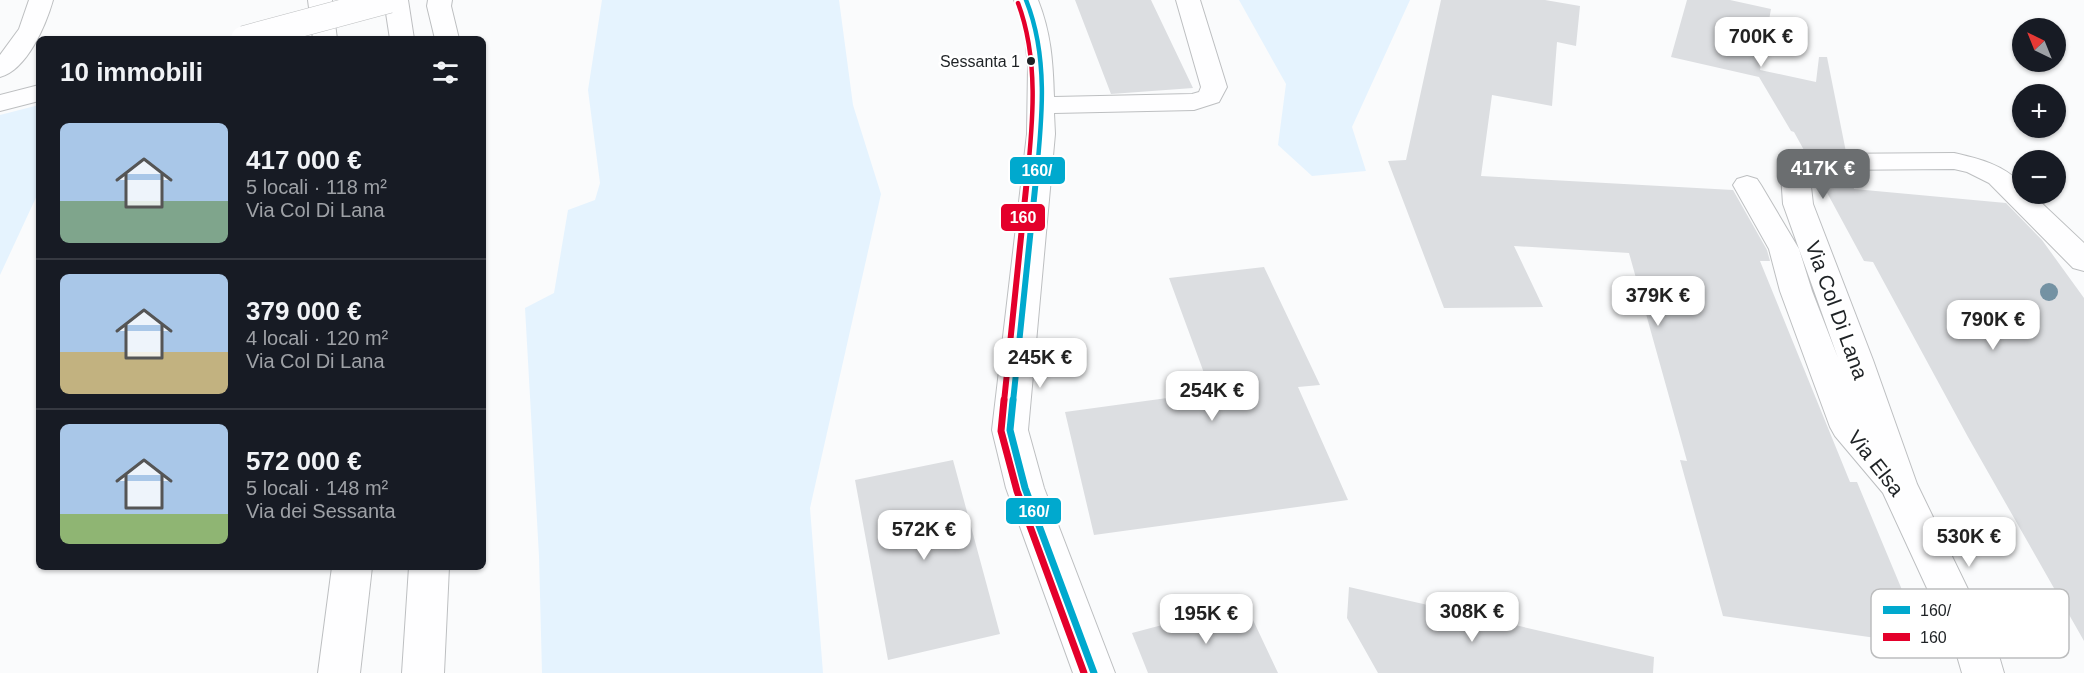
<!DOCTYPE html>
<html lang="it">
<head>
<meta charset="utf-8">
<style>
  body { margin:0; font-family:Helvetica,sans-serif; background:#242831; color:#f1f3f6; height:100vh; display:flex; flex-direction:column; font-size:22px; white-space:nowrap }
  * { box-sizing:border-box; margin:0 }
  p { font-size:20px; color:#9ea1a6 }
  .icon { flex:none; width:33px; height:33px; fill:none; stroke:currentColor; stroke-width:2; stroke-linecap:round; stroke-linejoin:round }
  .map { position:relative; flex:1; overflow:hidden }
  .sheet { position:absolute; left:36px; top:36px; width:450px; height:534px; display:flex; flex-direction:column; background:#171b24; border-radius:9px; box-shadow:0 2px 4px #0004 }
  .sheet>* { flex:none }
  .needle { width:39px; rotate:317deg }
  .tools { position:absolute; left:2012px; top:18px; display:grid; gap:12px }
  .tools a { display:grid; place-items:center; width:54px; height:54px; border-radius:50%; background:#171b24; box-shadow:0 2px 4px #0004; font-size:30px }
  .price { position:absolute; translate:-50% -51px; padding:0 14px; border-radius:12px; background:#fff; color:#222; font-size:20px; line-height:39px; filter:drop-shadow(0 2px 3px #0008) }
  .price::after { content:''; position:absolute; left:50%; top:36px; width:18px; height:14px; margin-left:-9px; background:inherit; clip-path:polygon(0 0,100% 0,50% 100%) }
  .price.active { background:#6b6e70; color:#fff }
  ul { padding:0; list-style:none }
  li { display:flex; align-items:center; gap:18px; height:150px; padding:0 24px }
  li+li { border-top:2px solid #363941 }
  li span { display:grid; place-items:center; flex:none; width:168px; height:120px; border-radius:9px; color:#555 }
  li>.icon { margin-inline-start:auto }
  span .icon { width:72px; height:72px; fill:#fffc; stroke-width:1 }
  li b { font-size:26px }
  h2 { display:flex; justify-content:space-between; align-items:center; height:72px; padding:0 24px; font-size:26px }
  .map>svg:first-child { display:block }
  .green { fill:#e5f3fe }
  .building { fill:#dcdee1 }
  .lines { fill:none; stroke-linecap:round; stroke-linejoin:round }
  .minor-casing { stroke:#bdbfc1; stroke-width:2 }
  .major-casing { stroke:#bdbfc1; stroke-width:2 }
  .highway-casing { stroke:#bdbfc1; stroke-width:2 }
  .minor { fill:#fefeff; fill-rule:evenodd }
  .major { fill:#fefeff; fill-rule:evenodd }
  .highway { fill:#fefeff; fill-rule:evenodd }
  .major-bridge-casing { stroke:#bdbfc1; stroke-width:27; stroke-linecap:butt }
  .major-bridge { stroke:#fefeff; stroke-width:26 }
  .bus-1-far2-casing { stroke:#fff; stroke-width:8 }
  .bus-1-far1-casing { stroke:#fff; stroke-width:10 }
  .bus-1-casing { stroke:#fff; stroke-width:11 }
  .bus-2-far2-casing { stroke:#fff; stroke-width:8 }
  .bus-2-far1-casing { stroke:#fff; stroke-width:10 }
  .bus-2-casing { stroke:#fff; stroke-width:11 }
  .bus-1-far2 { stroke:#00a9ce; stroke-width:4.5 }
  .bus-1-far1 { stroke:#00a9ce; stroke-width:6 }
  .bus-1 { stroke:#00a9ce; stroke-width:7 }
  .bus-2-far2 { stroke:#e4002b; stroke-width:4.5 }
  .bus-2-far1 { stroke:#e4002b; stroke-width:6 }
  .bus-2 { stroke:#e4002b; stroke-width:7 }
  .tree { fill:#7492a3 }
  .bus-dot { fill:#1e2225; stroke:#fff; stroke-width:2 }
  .labels { text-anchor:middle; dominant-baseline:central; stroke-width:5; stroke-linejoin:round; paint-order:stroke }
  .far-bus-label { font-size:16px; fill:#1e2225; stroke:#fff; text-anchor:end }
  .street-label { font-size:21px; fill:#1e2225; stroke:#fff }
  .key { fill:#fff; stroke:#bcbdbe; stroke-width:1.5 }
  .key-label { font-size:16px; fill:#1e2225 }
  .line-badge { stroke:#fff; stroke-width:2 }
  .badge-label { font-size:16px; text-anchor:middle; font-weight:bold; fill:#fff }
</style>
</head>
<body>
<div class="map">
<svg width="2084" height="673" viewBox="0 0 2084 673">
  <rect width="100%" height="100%" fill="#fafbfc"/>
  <!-- green -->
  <path class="green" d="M 602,0 L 839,0 L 853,105 L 881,194 L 810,508 L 823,673 L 542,673 L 539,556 L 525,308 L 554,293 L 568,210 L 595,200 L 600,183 L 588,90 Z
    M 1239,0 L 1410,0 L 1352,127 L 1366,171 L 1312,176 L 1278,145 L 1286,84 Z
    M 39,105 L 39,191 L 0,275 L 0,115 Z"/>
  <!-- building -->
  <path class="building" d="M 1075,0 L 1151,0 L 1193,88 L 1111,94 Z
    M 1441,0 L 1545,0 L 1580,6 L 1576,46 L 1557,42 L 1552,106 L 1492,95 L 1481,176 L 1733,190 L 1767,250 L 1770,261 L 1760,261 L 1850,482 L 1857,482 L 1925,645 L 1723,616 L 1680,460 L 1687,461 L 1629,253 L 1514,246 L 1543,307 L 1444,308 L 1388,161 L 1406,160 Z
    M 1687,0 L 1730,0 L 1771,9 L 1760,70 L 1816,82 L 1819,57 L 1827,57 L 1846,152 L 1821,152 L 1808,157 L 1808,152 L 1805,152 L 1794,132 L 1791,131 L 1759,77 L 1671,57 Z
    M 1827,172 L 1851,172 L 1854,189 L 2006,203 L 2042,240 L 2084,298 L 2084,641 L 1968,437 L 1873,262 L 1864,261 L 1818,176 Z
    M 1264,267 L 1320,385 L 1298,387 L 1348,500 L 1094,535 L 1065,412 L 1211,392 L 1169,278 Z
    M 953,460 L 1000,634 L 888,660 L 855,480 Z
    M 1349,587 L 1654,657 L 1653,673 L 1378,673 L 1347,618 Z
    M 1245,603 L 1278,673 L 1148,673 L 1132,633 Z"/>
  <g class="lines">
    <defs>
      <path id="minor" d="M 428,0 L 452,0 L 451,6 L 459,39 L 435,39 L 427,6 Z
        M 1014,0 L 1038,0 C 1051,33 1053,62 1054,97 L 1192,94 L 1199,92 L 1201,87 L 1176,0 L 1200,0 L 1227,87 L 1219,102 L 1194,110 L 1054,113 L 1055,134 L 1028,430 L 1044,488 L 1115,673 L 1073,673 L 1006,488 L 992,430 L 1027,134 L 1028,67 L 1024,25 Z
        M 1954,153 C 1980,159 2002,164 2022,184 L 2022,194 L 2032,194 L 2084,243 L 2084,271 L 2073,268 L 1989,183 L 1967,172 L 1954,169 L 1826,170 L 1810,178 L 1813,204 L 1873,360 L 1917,484 L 1997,649 L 2004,673 L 1962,673 L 1955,649 L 1883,493 L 1835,436 L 1830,427 L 1780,291 L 1769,249 L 1733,185 L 1737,179 L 1747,176 L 1757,179 L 1761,185 L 1799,249 L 1812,291 L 1838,358 L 1783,204 L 1781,174 L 1785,168 L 1821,154 Z"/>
      <path id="major" d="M 29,0 L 53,0 C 46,25 27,70 0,77 L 0,55 L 19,29 Z
        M 39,85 L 39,101 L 0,111 L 0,95 Z"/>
      <path id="highway" d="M 308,0 L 332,0 L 337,39 L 313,39 Z
        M 384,0 L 408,0 L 414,39 L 390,39 Z
        M 332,567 L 372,567 L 360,673 L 318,673 Z
        M 409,567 L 449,567 L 444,673 L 402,673 Z"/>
    </defs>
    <!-- minor casing -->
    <use href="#minor" class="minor-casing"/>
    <!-- major casing -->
    <use href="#major" class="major-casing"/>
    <!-- highway casing -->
    <use href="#highway" class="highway-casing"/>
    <!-- minor -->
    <use href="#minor" class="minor"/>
    <!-- major -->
    <use href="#major" class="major"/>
    <!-- highway -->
    <use href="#highway" class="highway"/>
    <defs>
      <path id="major-bridge" d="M 244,39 L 389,0"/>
    </defs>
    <!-- major-bridge casing -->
    <use href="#major-bridge" class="major-bridge-casing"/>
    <!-- major-bridge -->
    <use href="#major-bridge" class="major-bridge"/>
    <defs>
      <path id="bus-1-far2" d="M 1026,0 C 1049,57 1042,121 1036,180"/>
      <path id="bus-1-far1" d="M 1013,402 L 1036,179"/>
      <path id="bus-1" d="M 1013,400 L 1010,430 L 1025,488 L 1094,673"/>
      <path id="bus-2-far2" d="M 1018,3 C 1039,59 1033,122 1027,180"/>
      <path id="bus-2-far1" d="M 1004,402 L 1027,179"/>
      <path id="bus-2" d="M 1004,400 L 1001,431 L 1017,491 L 1084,673"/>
    </defs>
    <!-- bus-1-far2 casing -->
    <use href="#bus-1-far2" class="bus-1-far2-casing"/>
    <!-- bus-1-far1 casing -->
    <use href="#bus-1-far1" class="bus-1-far1-casing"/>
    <!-- bus-1 casing -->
    <use href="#bus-1" class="bus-1-casing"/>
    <!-- bus-2-far2 casing -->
    <use href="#bus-2-far2" class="bus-2-far2-casing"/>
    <!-- bus-2-far1 casing -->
    <use href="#bus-2-far1" class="bus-2-far1-casing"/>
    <!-- bus-2 casing -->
    <use href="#bus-2" class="bus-2-casing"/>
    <!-- bus-1-far2 -->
    <use href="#bus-1-far2" class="bus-1-far2"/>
    <!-- bus-1-far1 -->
    <use href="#bus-1-far1" class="bus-1-far1"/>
    <!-- bus-1 -->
    <use href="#bus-1" class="bus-1"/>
    <!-- bus-2-far2 -->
    <use href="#bus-2-far2" class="bus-2-far2"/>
    <!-- bus-2-far1 -->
    <use href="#bus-2-far1" class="bus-2-far1"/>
    <!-- bus-2 -->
    <use href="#bus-2" class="bus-2"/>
  </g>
  <!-- trees -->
  <circle class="tree" cx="2049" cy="292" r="9"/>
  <!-- markers -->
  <circle class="bus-dot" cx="1031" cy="61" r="5"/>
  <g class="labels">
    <!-- far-bus labels -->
    <g class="far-bus-label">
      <text x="1020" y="61">Sessanta 1</text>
    </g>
    <!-- street labels -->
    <g class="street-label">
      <text transform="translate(1837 310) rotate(70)">Via Col Di Lana</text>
      <text transform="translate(1876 463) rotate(52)">Via Elsa</text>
    </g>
  </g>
  <!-- legend -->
  <rect x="1871" y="589" width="198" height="69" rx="9" class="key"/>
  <rect x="1883" y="606" width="27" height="8" fill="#00a9ce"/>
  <rect x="1883" y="633" width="27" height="8" fill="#e4002b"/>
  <g class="key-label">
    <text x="1920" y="616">160/</text>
    <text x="1920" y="643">160</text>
  </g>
  <g class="line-badge">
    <rect x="1009" y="156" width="57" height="29" rx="6" fill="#00a9ce"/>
    <rect x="1000" y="203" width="46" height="29" rx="6" fill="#e4002b"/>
    <rect x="1005" y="497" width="57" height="28" rx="6" fill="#00a9ce"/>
  </g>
  <g class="badge-label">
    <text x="1037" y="176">160/</text>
    <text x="1023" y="223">160</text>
    <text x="1034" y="517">160/</text>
  </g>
</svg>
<div class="tools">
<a><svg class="needle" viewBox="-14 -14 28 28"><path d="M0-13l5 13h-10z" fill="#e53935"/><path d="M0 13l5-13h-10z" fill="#9ea1a6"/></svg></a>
<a>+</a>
<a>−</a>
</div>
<b class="price" style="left:1761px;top:68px">700K €</b>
<b class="price active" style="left:1823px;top:200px">417K €</b>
<b class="price" style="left:1658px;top:327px">379K €</b>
<b class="price" style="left:1993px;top:351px">790K €</b>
<b class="price" style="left:1040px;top:389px">245K €</b>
<b class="price" style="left:1212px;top:422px">254K €</b>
<b class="price" style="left:924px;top:561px">572K €</b>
<b class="price" style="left:1969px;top:568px">530K €</b>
<b class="price" style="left:1472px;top:643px">308K €</b>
<b class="price" style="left:1206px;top:645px">195K €</b>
<section class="sheet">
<h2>10 immobili<svg class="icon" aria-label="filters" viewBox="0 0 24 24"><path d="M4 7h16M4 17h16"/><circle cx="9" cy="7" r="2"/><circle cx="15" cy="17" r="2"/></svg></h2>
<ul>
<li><span style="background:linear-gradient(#a9c7e8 65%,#7fa58c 0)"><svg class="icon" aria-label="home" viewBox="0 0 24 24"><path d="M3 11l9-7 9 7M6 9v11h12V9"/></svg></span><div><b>417 000 €</b><p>5 locali · 118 m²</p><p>Via Col Di Lana</p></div></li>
<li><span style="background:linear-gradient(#a9c7e8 65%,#c2b280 0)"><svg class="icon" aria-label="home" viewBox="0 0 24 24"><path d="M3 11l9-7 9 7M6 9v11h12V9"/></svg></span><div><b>379 000 €</b><p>4 locali · 120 m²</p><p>Via Col Di Lana</p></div></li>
<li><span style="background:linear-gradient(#a9c7e8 75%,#8fb573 0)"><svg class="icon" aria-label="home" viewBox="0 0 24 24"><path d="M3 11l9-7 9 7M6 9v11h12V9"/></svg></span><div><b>572 000 €</b><p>5 locali · 148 m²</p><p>Via dei Sessanta</p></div></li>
</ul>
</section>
</div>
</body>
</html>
